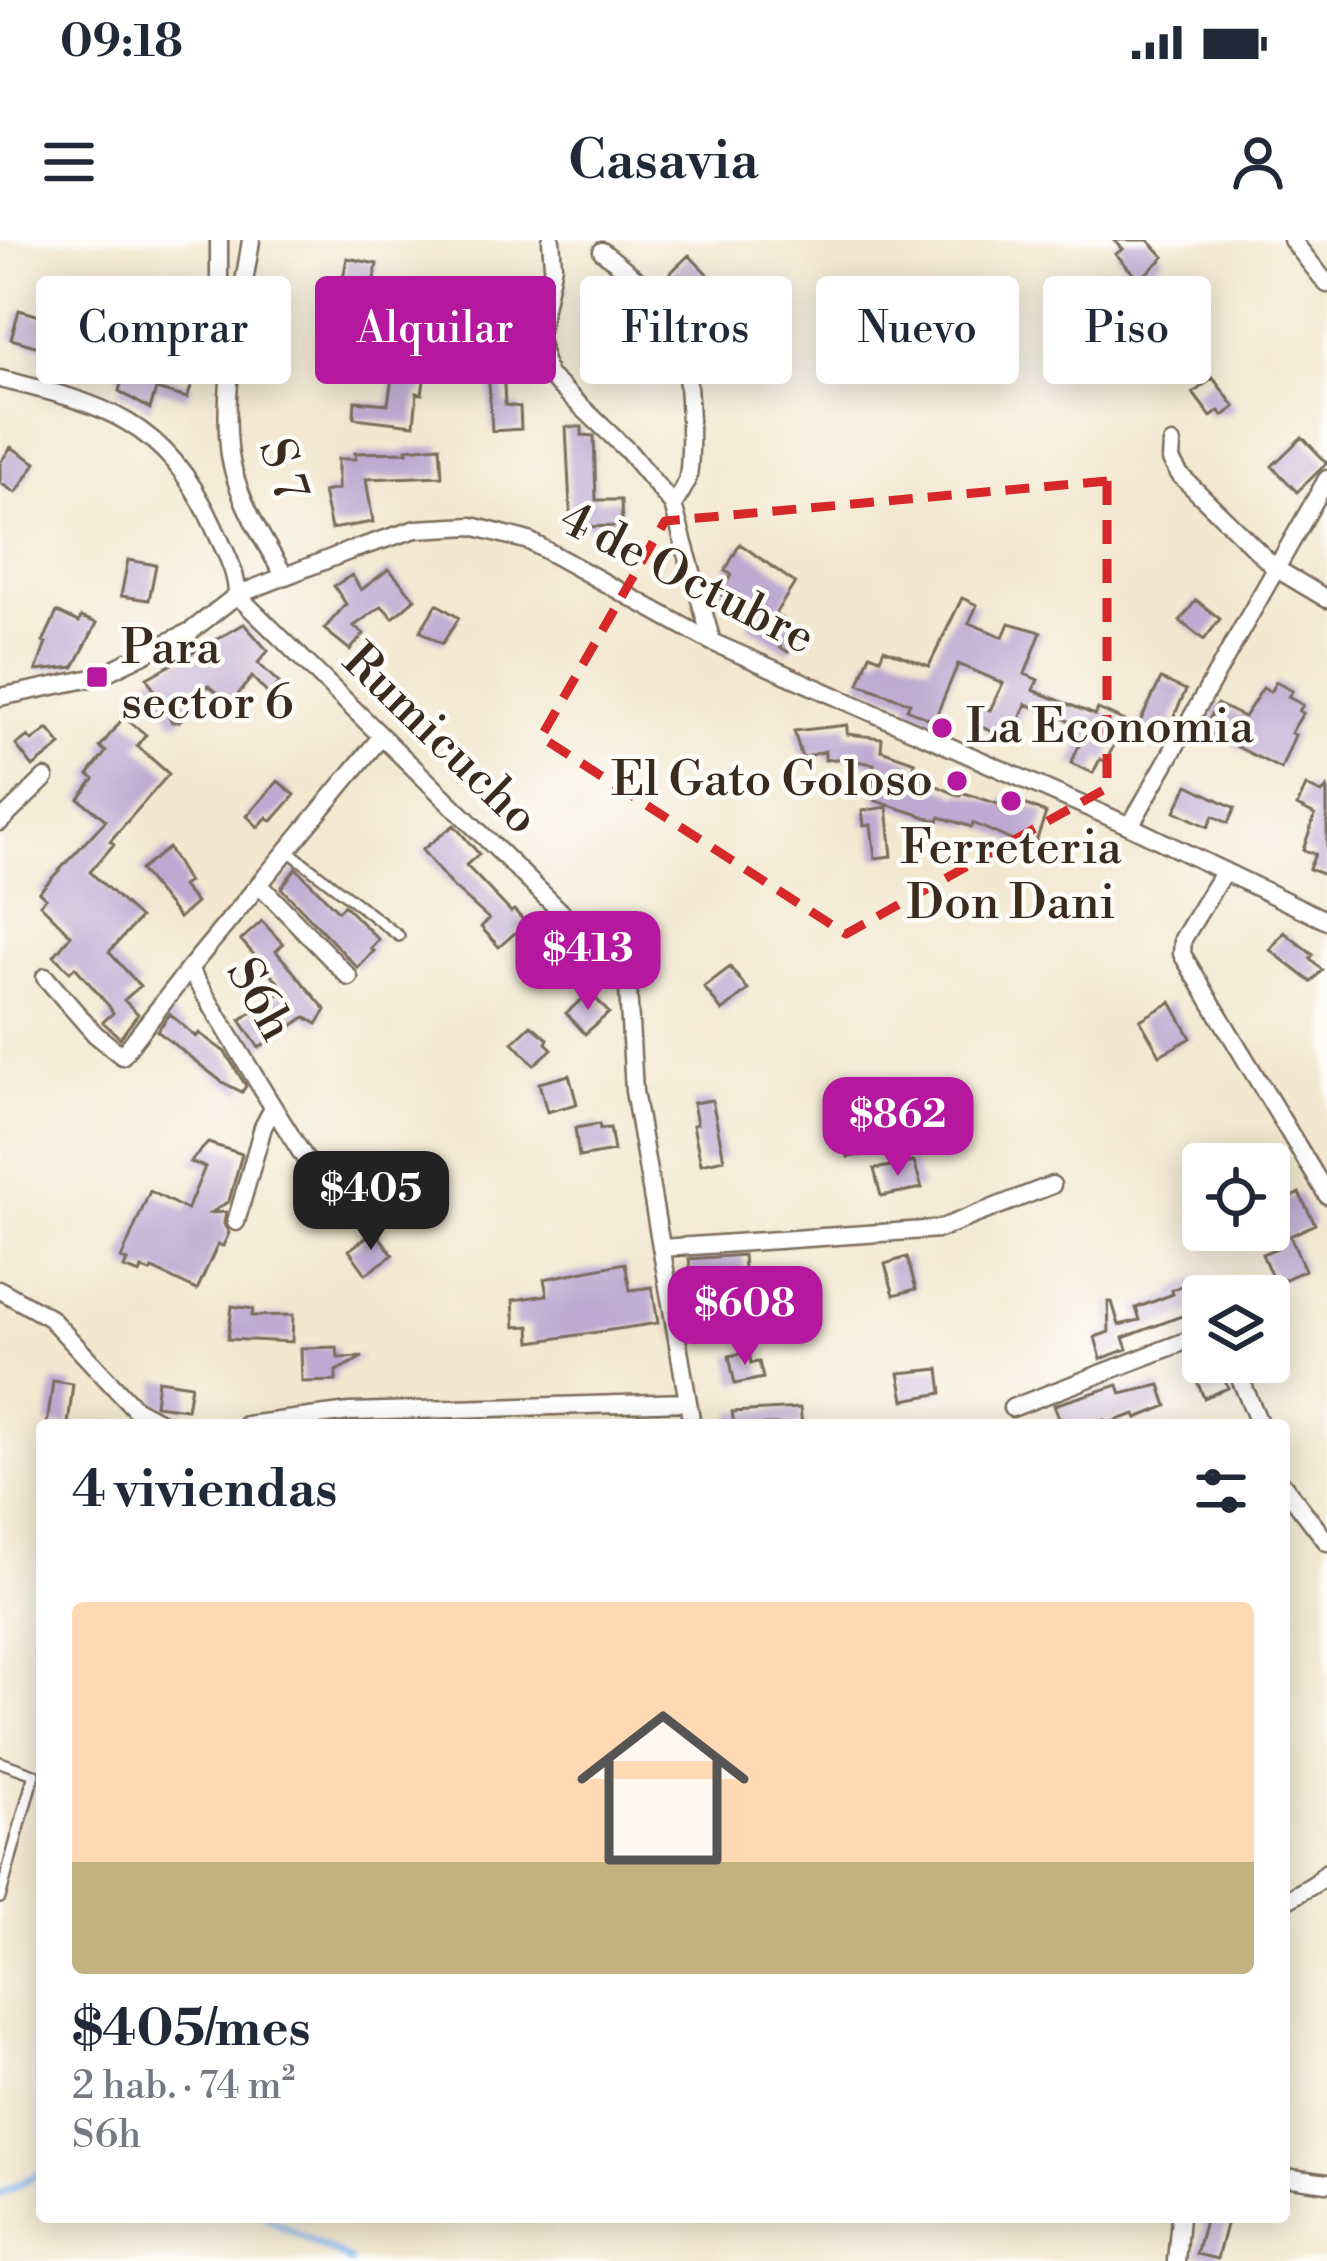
<!DOCTYPE html>
<html lang="es">
<head>
<meta charset="utf-8">
<style>
  body { margin:0; font-family:"Libre Bodoni",serif; background:#f2f2f3; color:#1f2937; height:100vh; display:flex; flex-direction:column; font-size:45px; white-space:nowrap }
  * { box-sizing:border-box; margin:0 }
  p { font-size:39px; color:#747a83 }
  .icon { flex:none; width:66px; height:66px; fill:none; stroke:currentColor; stroke-width:2; stroke-linecap:round; stroke-linejoin:round }
  .map { position:relative; flex:1; overflow:hidden }
  .details { position:absolute; left:36px; top:1179px; width:1254px; height:804px; display:flex; flex-direction:column; background:#fff; border-radius:12px; box-shadow:0 6px 30px #0003 }
  .details>* { flex:none }
  .hud { position:absolute; left:36px; top:36px; width:1257px; height:108px; display:flex; gap:24px }
  .fabs { position:absolute; left:1182px; top:903px; display:grid; gap:24px }
  .fabs a { display:grid; place-items:center; width:108px; height:108px; border-radius:12px; background:#fff; box-shadow:0 6px 30px #0003; font-size:60px }
  .price { position:absolute; translate:-50% -102px; padding:0 27px; border-radius:24px; background:#b5179e; color:#fff; font-size:39px; line-height:78px; filter:drop-shadow(0 3px 6px #0008) }
  .price::after { content:''; position:absolute; left:50%; top:72px; width:36px; height:27px; margin-left:-18px; background:inherit; clip-path:polygon(0 0,100% 0,50% 100%) }
  .price.current { background:#222; color:#fff }
  ul { padding:0; list-style:none }
  li { display:grid; align-content:center; gap:24px; height:636px; padding:0 36px }
  li+li { border-top:3px solid #e0e1e3 }
  li span { display:grid; place-items:center; height:372px; border-radius:12px; color:#555 }
  li>.icon { margin-inline-start:auto }
  span .icon { width:216px; height:216px; fill:#fffc; stroke-width:1 }
  li b { font-size:51px }
  h2 { display:flex; justify-content:space-between; align-items:center; height:144px; padding:0 36px; font-size:51px }
  .pill { padding:0 42px; border-radius:12px; background:#fff; box-shadow:0 6px 30px #0003; font-size:42px; line-height:108px }
  .pill.current { background:#b5179e; color:#fff }
  .status { display:flex; justify-content:space-between; align-items:center; height:84px; padding:0 60px; background:#fff; direction:ltr }
  .status svg { height:33px; fill:currentColor }
  header { display:flex; justify-content:space-between; align-items:center; height:156px; padding:0 36px; background:#fff; font-size:54px; font-weight:600 }
  .map>svg:first-child { display:block }
  .lines { fill:none; stroke-linecap:round; stroke-linejoin:round }
  .stream { stroke:#81baf2; stroke-width:6 }
  .building { fill:#bea9d2 }
  .lane-casing { stroke:#7b6c5c; stroke-width:14 }
  .street-casing { stroke:#7b6c5c; stroke-width:21 }
  .lane { stroke:#fff; stroke-width:9 }
  .street { stroke:#fff; stroke-width:16 }
  .marked { fill:none; stroke:#d62828; stroke-width:9; stroke-dasharray:24 15; stroke-linejoin:round }
  .poi-dot { fill:#b5179e; stroke:#fdfcf7; stroke-width:4.5 }
  .labels { text-anchor:middle; dominant-baseline:central; stroke-width:9; stroke-linejoin:round; paint-order:stroke }
  .street-label { font-size:48px; fill:#3b2a1e; stroke:#fdfcf7 }
  .poi-label { font-size:48px; fill:#3b2a1e; stroke:#fdfcf7; text-anchor:start }
</style>
</head>
<body>
<div class="status"><b>09:18</b><svg viewBox="0 0 49 12"><path d="M0 12V9h3v3zM5 12V6h3v6zM10 12V3h3v9zM15 12V0h3v12zM26 1h20v11H26zM47 4h2v5h-2z"/></svg></div>
<header><svg class="icon" aria-label="menu" viewBox="0 0 24 24"><path d="M4 6h16M4 12h16M4 18h16"/></svg>Casavia<svg class="icon" aria-label="person" viewBox="0 0 24 24"><circle cx="12" cy="8" r="4"/><path d="M4 21q1-7 8-7t8 7"/></svg></header>
<div class="map">
<svg width="1327" height="2021" viewBox="0 0 1327 2021">
  <rect width="100%" height="100%" fill="#fdfcf7"/>
  <filter id="ink" filterUnits="userSpaceOnUse"><feTurbulence type="fractalNoise" baseFrequency=".00833" numOctaves="2"/><feDisplacementMap in="SourceGraphic" scale="24" xChannelSelector="R" yChannelSelector="G"/><feConvolveMatrix kernelMatrix="1 2 1 2 8 2 1 2 1" color-interpolation-filters="sRGB"/></filter>
  <filter id="wash" filterUnits="userSpaceOnUse"><feTurbulence type="fractalNoise" baseFrequency=".004" numOctaves="4" result="noise"/><feDisplacementMap in="SourceGraphic" scale="48" xChannelSelector="R" yChannelSelector="G"/><feGaussianBlur stdDeviation="2.7" result="paint"/><feColorMatrix in="noise" values="0 0 0 0 0 0 0 0 0 0 0 0 0 0 0 0 0 1.4 0 .05"/><feComposite in="paint" operator="in"/></filter>
  <g filter="url(#wash)">
    <rect width="100%" height="100%" fill="#f3e7cf"/>
    <g class="lines">
      <!-- stream -->
      <path class="stream" d="M 0,1954 L 42,1932
        M 266,1977 L 350,2021"/>
    </g>
    <g id="blocks">
      <!-- building -->
      <path class="building" d="M 1114,0 L 1148,0 L 1164,17 L 1139,40 L 1116,14 L 1123,9 Z
        M 689,15 L 712,39 L 715,37 L 741,69 L 712,92 L 667,36 Z
        M 347,18 L 377,24 L 372,50 L 342,44 Z
        M 401,42 L 439,49 L 437,72 L 398,71 Z
        M 19,70 L 68,84 L 59,113 L 11,99 Z
        M 489,70 L 516,75 L 512,101 L 527,105 L 531,121 L 528,133 L 503,127 L 505,165 L 520,167 L 521,189 L 492,191 L 488,127 L 485,127 L 491,96 L 485,95 Z
        M 124,106 L 156,115 L 152,126 L 162,129 L 160,135 L 192,144 L 187,158 L 156,149 L 150,169 L 119,151 L 122,140 L 116,134 Z
        M 395,117 L 427,122 L 422,154 L 417,153 L 414,185 L 354,178 L 355,161 L 388,164 Z
        M 1213,138 L 1235,167 L 1223,176 L 1219,171 L 1211,177 L 1193,153 Z
        M 566,187 L 582,187 L 582,195 L 594,196 L 596,260 L 621,260 L 622,286 L 571,287 Z
        M 1302,197 L 1327,223 L 1297,252 L 1272,226 Z
        M 440,206 L 442,236 L 366,239 L 373,282 L 331,289 L 323,252 L 338,249 L 338,219 L 356,219 L 355,213 L 407,212 L 406,209 Z
        M 11,207 L 36,223 L 16,253 L 0,243 L 0,223 Z
        M 740,304 L 795,343 L 775,374 L 802,392 L 788,412 L 747,386 L 753,378 L 719,353 L 732,335 L 725,331 Z
        M 128,320 L 156,325 L 149,360 L 121,356 Z
        M 389,329 L 415,359 L 393,378 L 382,366 L 354,386 L 364,394 L 350,410 L 324,389 L 346,364 L 334,346 L 352,335 L 361,350 Z
        M 962,358 L 977,365 L 969,383 L 1003,397 L 1009,383 L 1041,392 L 1025,434 L 1038,440 L 1033,450 L 1095,475 L 1098,469 L 1125,481 L 1106,522 L 1100,519 L 1093,533 L 1071,523 L 1087,488 L 1026,464 L 1012,499 L 970,483 L 978,465 L 990,470 L 1003,443 L 958,424 L 934,481 L 907,469 L 910,463 L 859,444 L 870,414 L 880,418 L 884,409 L 929,426 Z
        M 1196,360 L 1220,379 L 1204,400 L 1180,381 Z
        M 437,364 L 459,378 L 442,404 L 420,391 Z
        M 57,372 L 79,382 L 81,377 L 97,383 L 74,427 L 36,431 L 46,403 L 43,402 Z
        M 244,384 L 268,411 L 258,423 L 279,443 L 268,454 L 252,437 L 231,463 L 208,445 L 179,482 L 172,482 L 147,438 Z
        M 1161,439 L 1186,450 L 1164,498 L 1137,488 Z
        M 1276,442 L 1292,451 L 1288,457 L 1303,465 L 1299,471 L 1303,473 L 1291,493 L 1295,495 L 1281,529 L 1204,490 L 1217,464 L 1244,477 L 1263,448 L 1270,452 Z
        M 124,477 L 146,495 L 137,506 L 169,534 L 110,601 L 114,604 L 90,632 L 140,678 L 109,712 L 140,746 L 124,760 L 138,774 L 120,798 L 103,782 L 113,773 L 109,766 L 75,727 L 70,732 L 54,716 L 71,695 L 40,664 L 46,658 L 39,652 L 106,580 L 79,559 L 94,539 L 88,535 L 106,512 L 100,507 Z
        M 847,485 L 847,494 L 882,498 L 881,510 L 915,522 L 914,526 L 933,535 L 930,543 L 960,556 L 961,552 L 1001,565 L 1005,556 L 1046,573 L 1033,610 L 973,583 L 972,587 L 940,577 L 938,581 L 876,561 L 874,524 L 855,521 L 855,517 L 825,520 L 825,511 L 802,518 L 794,491 Z
        M 48,489 L 61,505 L 33,527 L 16,505 L 28,496 L 32,501 Z
        M 278,541 L 295,555 L 272,581 L 267,577 L 258,587 L 247,576 Z
        M 1188,545 L 1235,568 L 1228,583 L 1213,576 L 1208,587 L 1175,571 Z
        M 1306,546 L 1322,553 L 1327,548 L 1327,636 L 1309,629 L 1315,614 L 1303,610 L 1315,575 L 1297,566 Z
        M 887,567 L 892,616 L 875,618 L 871,585 L 864,586 L 862,571 Z
        M 454,585 L 479,614 L 466,625 L 511,672 L 514,670 L 526,683 L 499,707 L 481,687 L 489,679 L 450,644 L 422,610 Z
        M 168,608 L 188,642 L 182,646 L 196,663 L 179,678 L 140,630 Z
        M 296,628 L 338,671 L 344,665 L 379,700 L 371,708 L 374,711 L 358,728 L 281,648 Z
        M 262,681 L 283,704 L 276,711 L 326,770 L 317,784 L 305,777 L 259,808 L 240,780 L 285,750 L 241,700 Z
        M 1284,692 L 1313,715 L 1310,718 L 1322,730 L 1311,742 L 1270,710 Z
        M 730,727 L 748,750 L 722,771 L 704,747 Z
        M 590,752 L 609,773 L 585,794 L 566,773 Z
        M 1171,762 L 1191,798 L 1160,815 L 1140,780 Z
        M 170,774 L 196,797 L 199,793 L 225,812 L 246,846 L 242,852 L 222,842 L 157,791 Z
        M 531,785 L 548,799 L 546,803 L 552,809 L 534,825 L 513,802 Z
        M 569,835 L 577,864 L 547,872 L 539,843 Z
        M 712,860 L 724,919 L 701,924 L 693,885 L 697,884 L 693,863 Z
        M 874,875 L 880,912 L 848,917 L 842,880 Z
        M 599,884 L 600,889 L 610,888 L 614,911 L 579,917 L 575,888 Z
        M 208,903 L 242,914 L 229,961 L 211,973 L 226,972 L 224,984 L 229,993 L 223,1006 L 218,1004 L 197,1050 L 152,1029 L 150,1032 L 142,1029 L 140,1034 L 124,1028 L 127,1021 L 121,1019 L 150,951 L 187,970 L 205,927 L 190,922 Z
        M 914,922 L 922,948 L 881,956 L 874,929 Z
        M 1299,953 L 1315,984 L 1290,996 L 1305,1030 L 1281,1041 L 1272,1037 L 1262,1014 L 1277,1008 L 1269,992 L 1269,970 Z
        M 375,991 L 393,1015 L 366,1034 L 349,1010 Z
        M 743,1015 L 746,1055 L 713,1060 L 719,1096 L 696,1099 L 693,1077 L 698,1077 L 689,1019 Z
        M 907,1017 L 916,1049 L 894,1055 L 885,1024 Z
        M 625,1023 L 630,1050 L 652,1047 L 658,1083 L 531,1102 L 530,1086 L 515,1087 L 513,1060 L 547,1055 L 544,1039 Z
        M 1204,1035 L 1213,1056 L 1203,1056 L 1203,1068 L 1123,1098 L 1127,1109 L 1101,1119 L 1095,1097 L 1109,1092 L 1108,1062 L 1112,1062 L 1119,1085 L 1140,1080 L 1136,1068 L 1173,1054 L 1172,1050 Z
        M 232,1066 L 253,1069 L 252,1076 L 293,1075 L 292,1102 L 228,1099 Z
        M 337,1107 L 338,1118 L 363,1117 L 336,1131 L 336,1141 L 302,1142 L 301,1108 Z
        M 749,1112 L 751,1123 L 759,1122 L 763,1138 L 735,1144 L 729,1116 Z
        M 1203,1112 L 1203,1122 L 1217,1122 L 1228,1148 L 1204,1158 L 1187,1117 Z
        M 939,1129 L 942,1153 L 904,1160 L 899,1133 Z
        M 158,1140 L 191,1145 L 187,1169 L 155,1165 Z
        M 53,1141 L 73,1144 L 68,1185 L 47,1185 Z
        M 1118,1145 L 1121,1154 L 1160,1145 L 1167,1166 L 1137,1178 L 1135,1174 L 1106,1184 L 1104,1180 L 1092,1185 L 1062,1185 L 1054,1165 Z
        M 800,1168 L 802,1185 L 734,1185 L 732,1172 Z
        M 1206,1977 L 1228,1977 L 1217,2019 L 1196,2014 Z"/>
    </g>
  </g>
  <g filter="url(#ink)">
    <use href="#blocks" fill-opacity="0" stroke="#7b6c5c" stroke-width="3"/>
    <g class="lines">
      <defs>
        <path id="lane" d="M 287,610 L 399,696
          M 0,1522 L 34,1534 L 0,1658"/>
        <path id="street" d="M 219,0 L 219,50 L 240,73
          M 251,0 C 241,67 222,139 229,207 C 233,251 262,299 285,336
          M 551,0 L 553,25 L 538,96 L 547,134 L 628,211 L 673,265
          M 1292,0 L 1327,44
          M 602,11 C 627,31 659,55 676,83 C 689,103 694,216 687,240 C 684,249 678,257 673,265 L 712,402
          M 0,139 C 105,164 165,181 213,285 C 223,308 237,330 237,355 L 599,709 L 628,748 L 634,851 L 692,1185
          M 1172,204 L 1171,220 L 1180,235 L 1275,328 L 1327,359
          M 0,457 L 97,437 L 191,391 L 237,355 L 349,311 L 416,289 L 472,286 L 529,301 L 712,402 L 1130,586 L 1327,681
          M 0,582 L 45,538
          M 1130,586 L 1327,239
          M 1224,631 L 1183,699 L 1182,714 L 1327,955
          M 259,644 L 349,737
          M 45,737 L 95,794 L 122,816 L 189,729
          M 333,962 C 282,885 237,806 189,729 L 381,497
          M 236,982 L 263,887 L 272,870
          M 662,1008 L 939,989 L 1052,945
          M 0,1050 L 50,1078 L 134,1168 L 166,1185
          M 1233,1122 L 1260,1185
          M 1012,1168 L 1191,1099 L 1203,1099
          M 246,1185 L 350,1172 L 688,1162
          M 1284,1246 L 1327,1302
          M 1284,1662 L 1316,1643 L 1327,1632
          M 1284,1937 L 1327,1943
          M 1176,2021 L 1180,1977"/>
      </defs>
      <!-- lane casing -->
      <use href="#lane" class="lane-casing"/>
      <!-- street casing -->
      <use href="#street" class="street-casing"/>
      <!-- lane -->
      <use href="#lane" class="lane"/>
      <!-- street -->
      <use href="#street" class="street"/>
    </g>
  </g>
  <!-- marked area -->
  <path class="marked" d="M 1107,241 L 1107,548 L 846,694 L 541,497 L 665,281 Z"/>
  <!-- markers -->
  <g class="poi-dot">
    <rect x="85" y="425" width="24" height="24" rx="6"/>
    <circle cx="942" cy="488" r="12"/>
    <circle cx="957" cy="541" r="12"/>
    <circle cx="1011" cy="561" r="12"/>
  </g>
  <g class="labels">
    <!-- street labels -->
    <g class="street-label">
      <text transform="translate(282 230) rotate(72)">S 7</text>
      <text transform="translate(687 339) rotate(27)">4 de Octubre</text>
      <text transform="translate(440 500) rotate(44)">Rumicucho</text>
      <text transform="translate(259 760) rotate(61)">S6h</text>
    </g>
    <!-- poi labels -->
    <g class="poi-label">
      <text x="121" y="409">Para<tspan x="121" dy="55">sector 6</tspan></text>
      <text x="966" y="488">La Economia</text>
      <text x="933" y="541" text-anchor="end">El Gato Goloso</text>
      <text x="1011" y="609" text-anchor="middle">Ferreteria<tspan x="1011" dy="55">Don Dani</tspan></text>
    </g>
  </g>
</svg>
<div class="fabs">
<a><svg class="icon" aria-label="locate" viewBox="0 0 24 24"><circle cx="12" cy="12" r="6"/><path d="M12 2v4M12 18v4M2 12h4M18 12h4"/></svg></a>
<a><svg class="icon" aria-label="layers" viewBox="0 0 24 24"><path d="M12 4l9 5-9 5-9-5zM3 14l9 5 9-5"/></svg></a>
</div>
<b class="price" style="left:588px;top:773px">$413</b>
<b class="price" style="left:898px;top:939px">$862</b>
<b class="price current" style="left:371px;top:1013px">$405</b>
<b class="price" style="left:745px;top:1128px">$608</b>
<div class="hud">
<a class="pill">Comprar</a>
<a class="pill current">Alquilar</a>
<a class="pill">Filtros</a>
<a class="pill">Nuevo</a>
<a class="pill">Piso</a>
</div>
<section class="details">
<h2>4 viviendas<svg class="icon" aria-label="filters" viewBox="0 0 24 24"><path d="M4 7h16M4 17h16"/><circle cx="9" cy="7" r="2"/><circle cx="15" cy="17" r="2"/></svg></h2>
<ul>
<li><span style="background:linear-gradient(#ffd9b3 70%,#c2b280 0)"><svg class="icon" aria-label="home" viewBox="0 0 24 24"><path d="M3 11l9-7 9 7M6 9v11h12V9"/></svg></span><div><b>$405/mes</b><p>2 hab. · 74 m²</p><p>S6h</p></div></li>
</ul>
</section>
</div>
</body>
</html>
